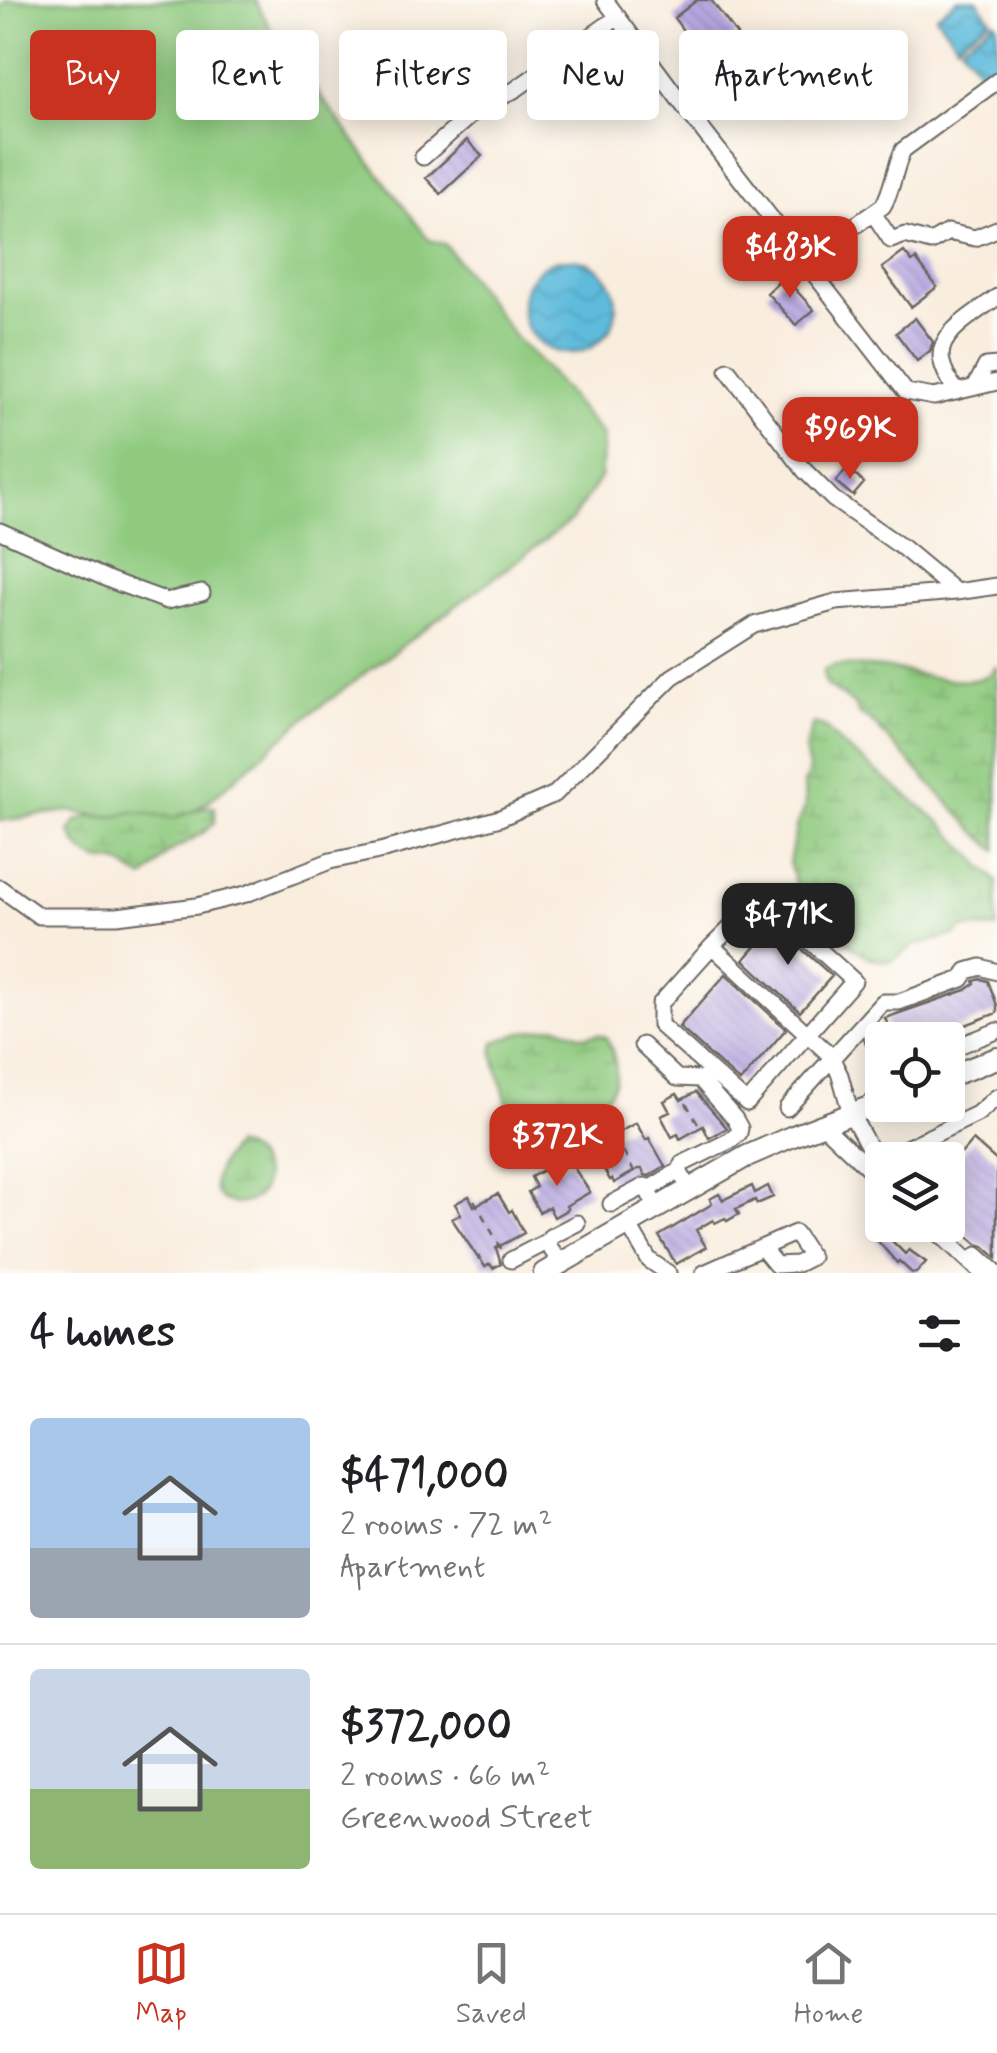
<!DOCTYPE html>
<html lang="en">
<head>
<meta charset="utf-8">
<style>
  body { margin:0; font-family:Mynerve,sans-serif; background:#f2f2f2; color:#202124; height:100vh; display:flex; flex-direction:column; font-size:38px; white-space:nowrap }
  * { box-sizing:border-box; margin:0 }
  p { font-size:32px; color:#757577 }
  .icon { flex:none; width:55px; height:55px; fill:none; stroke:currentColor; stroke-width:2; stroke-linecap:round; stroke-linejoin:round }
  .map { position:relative; height:1273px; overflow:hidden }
  .drawer { display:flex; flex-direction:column; background:#fff; flex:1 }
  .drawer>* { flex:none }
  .banner { position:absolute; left:30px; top:30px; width:938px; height:90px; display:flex; gap:20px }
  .tools { position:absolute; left:865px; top:1022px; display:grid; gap:20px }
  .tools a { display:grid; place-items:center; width:100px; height:100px; border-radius:10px; background:#fff; box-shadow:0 5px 25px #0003; font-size:50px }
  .price { position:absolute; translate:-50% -85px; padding:0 22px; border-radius:20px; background:#c8321e; color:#fff; font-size:32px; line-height:65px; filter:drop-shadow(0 2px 5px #0008) }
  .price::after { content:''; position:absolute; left:50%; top:60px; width:30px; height:22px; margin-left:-15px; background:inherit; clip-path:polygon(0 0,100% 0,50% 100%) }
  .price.current { background:#222; color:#fff }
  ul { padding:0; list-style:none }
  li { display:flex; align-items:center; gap:30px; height:250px; padding:0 30px }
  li+li { border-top:2px solid #e0e0e0 }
  li span { display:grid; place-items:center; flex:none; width:280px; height:200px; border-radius:10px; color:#555 }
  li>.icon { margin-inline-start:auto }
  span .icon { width:120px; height:120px; fill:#fffc; stroke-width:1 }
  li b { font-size:42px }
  h2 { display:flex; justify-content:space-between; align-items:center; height:120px; padding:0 30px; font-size:42px }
  .chip { padding:0 35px; border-radius:10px; background:#fff; box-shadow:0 5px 25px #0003; font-size:35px; line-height:90px }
  .chip.current { background:#c8321e; color:#fff }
  .tabs { display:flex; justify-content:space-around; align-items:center; height:140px; border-top:2px solid #e0e0e0; background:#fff; font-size:28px; color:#757577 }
  .tabs a { display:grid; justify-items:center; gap:5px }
  .tabs .current { color:#c8321e }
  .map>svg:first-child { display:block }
  .grass { fill:#8fca7f; stroke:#56734e; stroke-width:2.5 }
  .wetland { fill:url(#wetland-marsh); stroke:#56734e; stroke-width:2.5 }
  .water { fill:url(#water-waves); stroke:#3d6c7c; stroke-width:2.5 }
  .building { fill:url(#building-back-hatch) }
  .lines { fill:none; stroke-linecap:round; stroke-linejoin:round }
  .minor-casing { stroke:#696560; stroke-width:19 }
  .major-casing { stroke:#696560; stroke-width:24 }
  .path { stroke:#696560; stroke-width:2.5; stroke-dasharray:8 8; stroke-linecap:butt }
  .minor { stroke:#fff; stroke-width:15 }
  .major { stroke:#fff; stroke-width:20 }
</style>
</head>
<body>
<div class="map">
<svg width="997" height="1273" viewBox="0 0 997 1273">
  <defs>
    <pattern id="wetland-marsh" width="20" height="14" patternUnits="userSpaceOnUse" patternTransform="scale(2.5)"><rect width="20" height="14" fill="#8fca7f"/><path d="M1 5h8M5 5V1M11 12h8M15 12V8" fill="none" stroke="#7bad6d"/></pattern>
    <pattern id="water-waves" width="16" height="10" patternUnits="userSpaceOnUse" patternTransform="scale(2.5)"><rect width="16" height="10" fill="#5ebbdc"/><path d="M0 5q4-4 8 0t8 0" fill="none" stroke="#51a0bc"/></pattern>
    <pattern id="building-back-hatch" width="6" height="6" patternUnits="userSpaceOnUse" patternTransform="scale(2.5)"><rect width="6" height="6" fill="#b7a7e1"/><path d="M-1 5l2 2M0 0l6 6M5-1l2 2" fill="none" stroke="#9d8fc0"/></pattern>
  </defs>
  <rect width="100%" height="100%" fill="#fdfcf7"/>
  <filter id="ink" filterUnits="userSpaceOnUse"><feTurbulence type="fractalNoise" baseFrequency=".01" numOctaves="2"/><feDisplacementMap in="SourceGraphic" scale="20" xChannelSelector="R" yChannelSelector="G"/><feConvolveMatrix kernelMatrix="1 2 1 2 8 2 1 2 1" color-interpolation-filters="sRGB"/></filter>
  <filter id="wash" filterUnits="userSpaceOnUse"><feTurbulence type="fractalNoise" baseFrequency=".0048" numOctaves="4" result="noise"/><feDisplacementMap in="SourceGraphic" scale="40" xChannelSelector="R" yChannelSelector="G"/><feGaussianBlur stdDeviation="2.25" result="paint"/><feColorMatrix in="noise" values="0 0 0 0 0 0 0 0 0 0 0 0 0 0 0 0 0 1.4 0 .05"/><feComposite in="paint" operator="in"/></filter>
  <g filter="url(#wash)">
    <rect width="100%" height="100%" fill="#f9edde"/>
    <!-- grass -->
    <path class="grass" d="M 7,0 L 255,0 L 275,36 L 429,240 L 445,244 L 515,337 L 548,371 L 603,436 L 600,478 L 572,520 L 306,717 L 210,800 L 173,824 L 138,822 L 68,811 L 0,821 L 0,6 Z"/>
    <!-- wetland -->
    <path class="wetland" d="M 834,665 C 852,666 871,666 890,669 C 913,673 962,687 985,677 C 990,675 993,670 997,667 L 997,851 L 975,831 L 872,722 L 859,714 L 855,705 L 827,685 L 824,678 L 824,670 Z
      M 813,723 L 826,728 L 841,744 L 939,821 L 997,881 L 997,929 L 963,928 L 955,935 L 915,945 L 892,961 L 883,961 L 869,957 L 853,947 L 815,911 L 795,882 L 789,863 L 797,824 L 805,808 L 804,785 L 809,770 L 805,749 Z
      M 208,806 L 215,807 L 215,822 C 202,837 183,842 167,854 C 159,861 154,871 144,878 C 131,874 126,865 116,862 C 110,860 104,862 99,860 C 84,857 76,845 70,832 L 75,822 L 91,816 L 106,817 L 136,812 L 174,818 Z
      M 557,1026 L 582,1036 L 599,1034 L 606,1037 C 617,1058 623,1084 601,1101 C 592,1108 596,1101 588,1110 C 584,1113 583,1119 579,1123 C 563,1138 542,1142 521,1139 L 514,1128 L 493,1053 L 495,1042 L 524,1032 Z
      M 234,1145 C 246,1147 253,1153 259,1163 C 290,1217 169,1223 234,1145 Z"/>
    <!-- water -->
    <path class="water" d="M 957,0 L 977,0 L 991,19 L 957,44 L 936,16 Z
      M 995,21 L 997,25 L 997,74 L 987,81 L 961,46 Z
      M522 306a47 47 0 1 1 94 0a47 47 0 1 1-94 0Z"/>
    <g id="blocks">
      <!-- building -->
      <path class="building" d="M 697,0 L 711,0 L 737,35 L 705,60 L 674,18 Z
        M 467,140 L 482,156 L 441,194 L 426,178 Z
        M 904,252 L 912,262 L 916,259 L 937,287 L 911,307 L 882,268 Z
        M 784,277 L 814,310 L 796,325 L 767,293 Z
        M 915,318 L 933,342 L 930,351 L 917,361 L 896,333 Z
        M 847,468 L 864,483 L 853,496 L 836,482 Z
        M 775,925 L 832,976 L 800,1012 L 744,960 Z
        M 726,974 L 786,1029 L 740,1082 L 679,1027 Z
        M 981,979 L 988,981 L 997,1005 L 997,1013 L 926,1040 L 894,1040 L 885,1018 L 966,990 L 975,984 L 974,981 Z
        M 696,1092 L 727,1128 L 709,1138 L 703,1126 L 680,1139 L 678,1134 L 672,1137 L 661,1116 L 670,1112 L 664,1101 L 677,1094 L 681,1100 Z
        M 636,1123 L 646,1140 L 649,1138 L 665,1166 L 649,1176 L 645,1175 L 642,1169 L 638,1169 L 614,1183 L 612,1179 L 610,1180 L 595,1153 L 603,1149 L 598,1138 L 609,1132 L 612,1136 Z
        M 973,1140 L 997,1161 L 997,1258 L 984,1246 L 977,1244 L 948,1218 L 948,1169 Z
        M 570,1162 L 590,1192 L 566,1206 L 568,1209 L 554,1217 L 549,1207 L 539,1212 L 528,1192 L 536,1187 L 531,1177 L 545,1169 L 548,1174 Z
        M 752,1186 L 755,1193 L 768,1186 L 773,1197 L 757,1204 L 755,1200 L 736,1209 L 739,1214 L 727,1221 L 725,1218 L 715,1223 L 713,1220 L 696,1230 L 706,1247 L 676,1264 L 659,1236 L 712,1204 L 710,1199 L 719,1194 L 723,1200 Z
        M 498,1194 L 509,1212 L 512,1210 L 524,1233 L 496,1248 L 501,1264 L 493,1268 L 490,1264 L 485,1267 L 479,1257 L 478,1258 L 452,1219 L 461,1214 L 455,1204 L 469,1196 L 474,1206 Z
        M 881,1219 L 882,1225 L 886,1225 L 893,1232 L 888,1237 L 905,1254 L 909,1250 L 926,1262 L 916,1273 L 912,1273 L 899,1261 L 897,1263 L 869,1231 Z"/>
    </g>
  </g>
  <g filter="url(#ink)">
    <use href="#blocks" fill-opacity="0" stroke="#696560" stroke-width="2.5"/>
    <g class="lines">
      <defs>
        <path id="minor" d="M 605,0 L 680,101 L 906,392 L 934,397 L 997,382
          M 423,157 L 473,113 L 516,89 L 618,17
          M 873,213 L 891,240 L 905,235 L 931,242 L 948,232 L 975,238 L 997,229
          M 804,261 L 883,206 C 893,189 894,169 903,150 L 997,81
          M 728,370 L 805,471 L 833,499 L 903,548 L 956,592 L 997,586
          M 975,387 L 986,366 L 997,365
          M 956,392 C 951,382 944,373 942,362 C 934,334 978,312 997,297
          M 0,531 L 112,581 L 167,601 L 202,593
          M 0,888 L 39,916 L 117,916 L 197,906 L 246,894 L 330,861 L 384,850 L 500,818 L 555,794 L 672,677 L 754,625 L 836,602 L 956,592
          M 712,946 L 660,1004 L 660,1025 L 747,1103 L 854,981 L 772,907 L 760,899 L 712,946 L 830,1055 L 840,1075 L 851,1114 L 877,1162 L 977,1114 L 997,1097
          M 866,1021 L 882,1063
          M 642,1045 L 677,1078 L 700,1079 L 735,1119 L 740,1128 L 739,1133 L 731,1140 L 682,1164 L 679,1171
          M 948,1050 L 997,1031
          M 787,1108 L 883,1002 L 899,1002 L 962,979 L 967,971 L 981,967 L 997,972
          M 823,1125 L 882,1181
          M 647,1190 L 679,1171 L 683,1178
          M 611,1204 L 645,1186 L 657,1208
          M 628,1224 L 649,1260 L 668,1273
          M 930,1225 L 982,1273
          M 548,1244 L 550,1237 L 577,1223
          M 977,1255 L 997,1273
          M 511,1260 L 546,1242 L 561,1263
          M 704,1273 L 795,1233 L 811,1257 L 797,1264 L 776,1265 L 762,1248"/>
        <path id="major" d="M 948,1077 L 997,1058
          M 544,1273 L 747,1156 L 793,1136 L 882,1102"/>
      </defs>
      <!-- minor casing -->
      <use href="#minor" class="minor-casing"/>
      <!-- major casing -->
      <use href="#major" class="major-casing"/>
      <!-- path -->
      <path class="path" d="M 686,1103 L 701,1129
        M 616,1137 L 634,1172
        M 474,1200 L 502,1250"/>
      <!-- minor -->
      <use href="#minor" class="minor"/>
      <!-- major -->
      <use href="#major" class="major"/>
    </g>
  </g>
</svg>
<div class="tools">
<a><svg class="icon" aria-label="locate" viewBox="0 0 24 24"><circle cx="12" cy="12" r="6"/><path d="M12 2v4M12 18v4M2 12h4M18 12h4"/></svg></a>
<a><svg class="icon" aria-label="layers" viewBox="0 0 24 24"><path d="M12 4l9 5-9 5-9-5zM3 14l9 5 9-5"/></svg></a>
</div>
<b class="price" style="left:790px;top:301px">$483K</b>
<b class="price" style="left:850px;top:482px">$969K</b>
<b class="price current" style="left:788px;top:968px">$471K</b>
<b class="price" style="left:557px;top:1189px">$372K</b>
<div class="banner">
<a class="chip current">Buy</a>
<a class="chip">Rent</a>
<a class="chip">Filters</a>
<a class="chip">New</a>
<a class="chip">Apartment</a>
</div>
</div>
<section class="drawer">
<h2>4 homes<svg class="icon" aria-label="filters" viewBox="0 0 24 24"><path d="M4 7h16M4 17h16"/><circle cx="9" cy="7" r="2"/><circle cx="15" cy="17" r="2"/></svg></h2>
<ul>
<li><span style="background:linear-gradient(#a9c7e8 65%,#9aa5b1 0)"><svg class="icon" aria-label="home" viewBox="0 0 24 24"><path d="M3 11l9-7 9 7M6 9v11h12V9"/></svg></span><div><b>$471,000</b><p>2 rooms · 72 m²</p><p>Apartment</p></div></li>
<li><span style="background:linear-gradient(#c9d6e8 60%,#8fb573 0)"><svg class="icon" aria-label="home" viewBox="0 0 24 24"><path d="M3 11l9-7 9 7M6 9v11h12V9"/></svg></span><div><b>$372,000</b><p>2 rooms · 66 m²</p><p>Greenwood Street</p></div></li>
</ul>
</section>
<nav class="tabs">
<a class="current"><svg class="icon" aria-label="map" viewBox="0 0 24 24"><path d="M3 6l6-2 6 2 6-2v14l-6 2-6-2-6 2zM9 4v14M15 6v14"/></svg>Map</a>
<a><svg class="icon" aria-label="saved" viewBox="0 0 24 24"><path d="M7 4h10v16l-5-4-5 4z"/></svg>Saved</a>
<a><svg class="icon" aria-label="home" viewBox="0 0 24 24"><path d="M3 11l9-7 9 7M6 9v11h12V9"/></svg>Home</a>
</nav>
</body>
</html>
